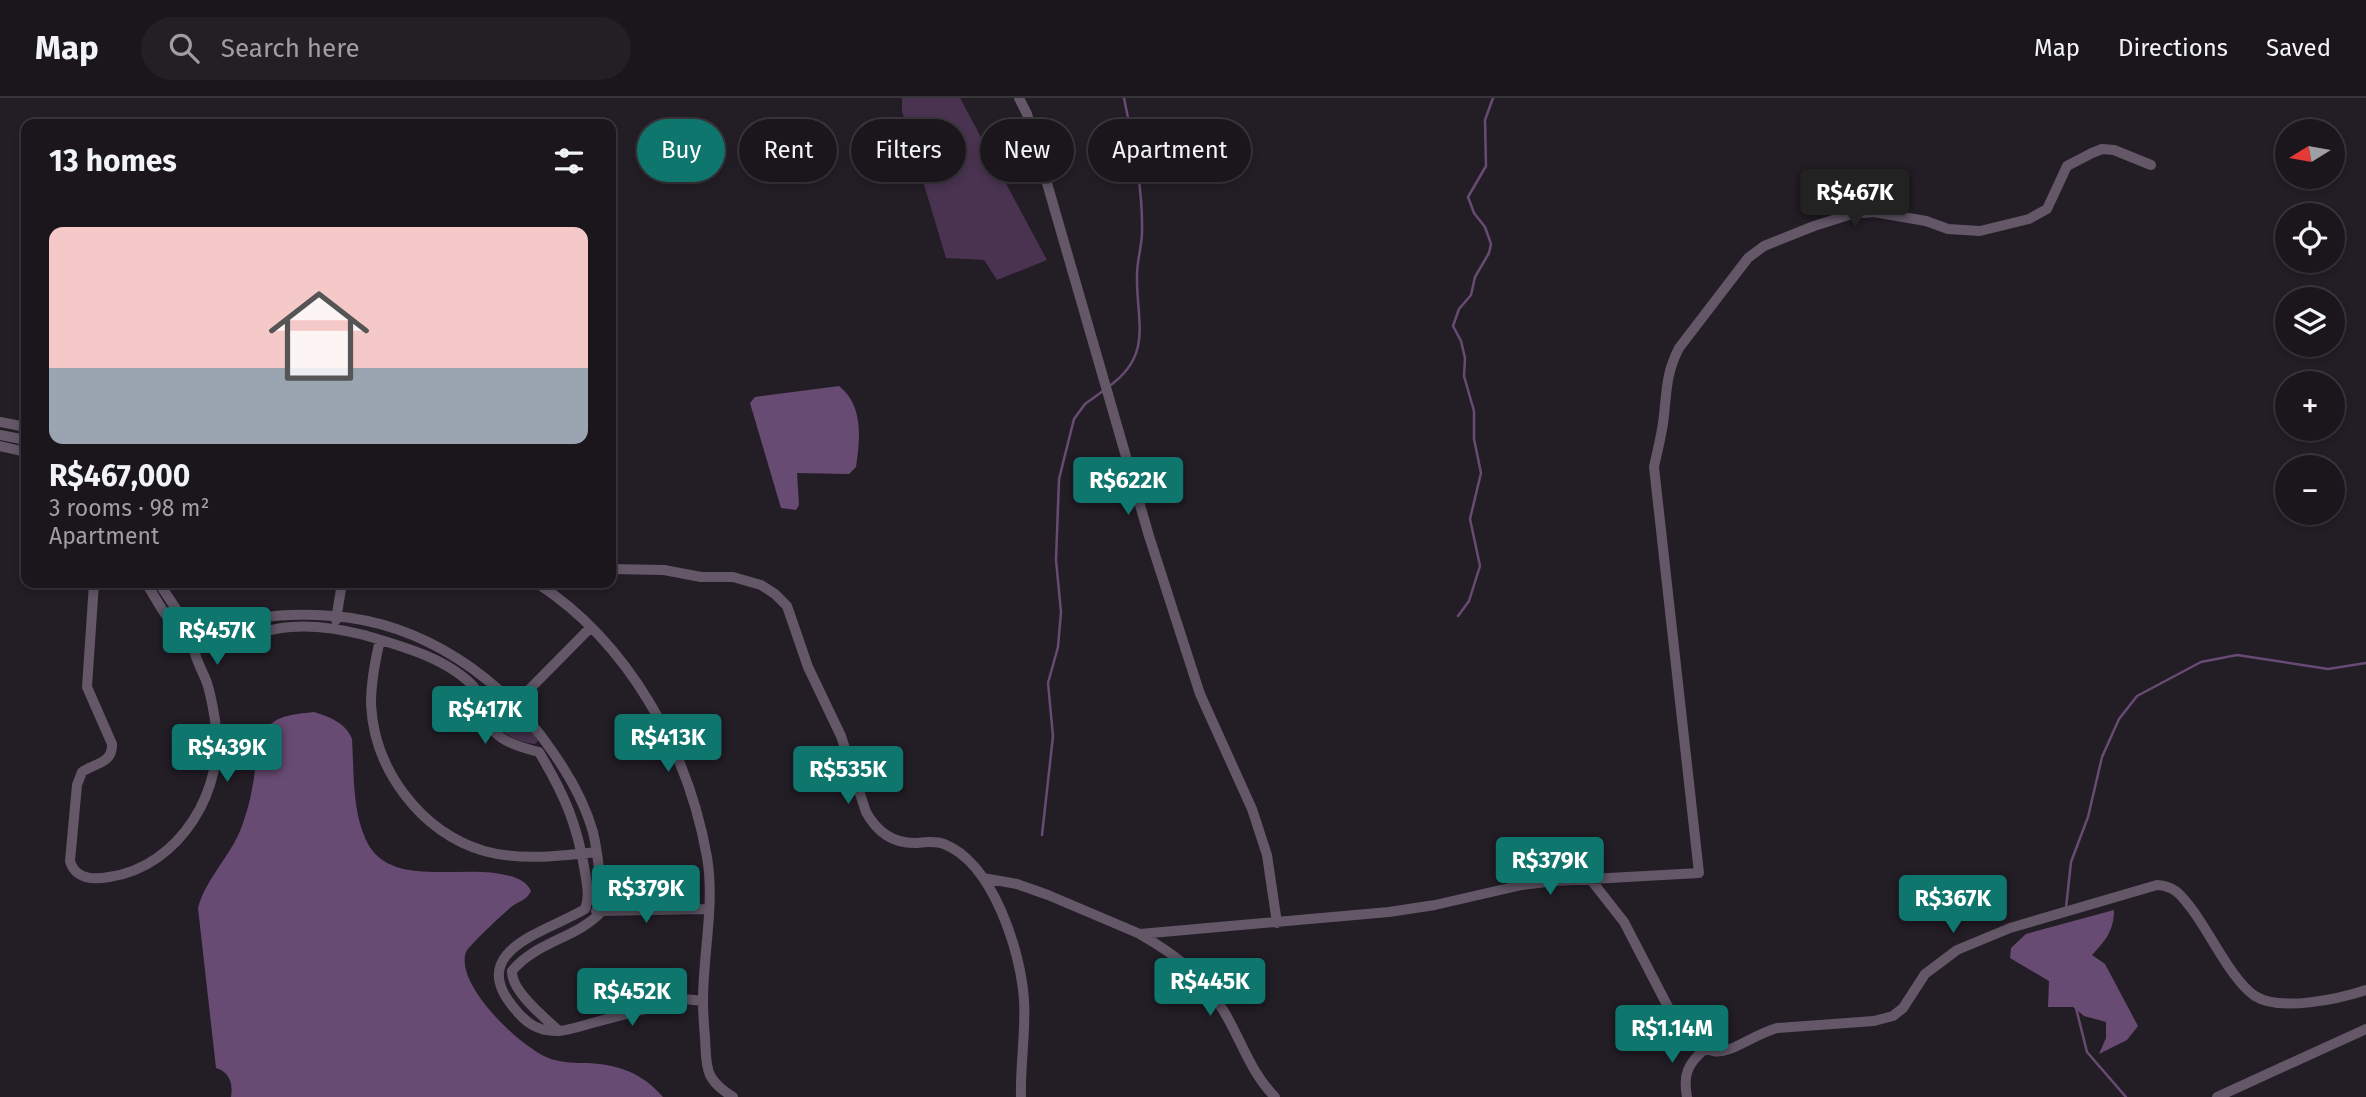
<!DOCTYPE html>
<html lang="en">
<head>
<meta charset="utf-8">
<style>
  body { margin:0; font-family:"Fira Sans",sans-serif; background:#231f25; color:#f1f3f6; height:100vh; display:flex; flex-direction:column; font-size:26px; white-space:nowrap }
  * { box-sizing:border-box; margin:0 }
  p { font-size:23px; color:#9f9fa3 }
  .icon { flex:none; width:38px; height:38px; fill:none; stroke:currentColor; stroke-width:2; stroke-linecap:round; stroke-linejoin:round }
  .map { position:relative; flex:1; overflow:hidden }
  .drawer { position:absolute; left:21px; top:21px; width:595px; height:469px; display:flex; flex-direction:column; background:#1a161c; border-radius:14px; box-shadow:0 4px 10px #0003,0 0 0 2px #38353b }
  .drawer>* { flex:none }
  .top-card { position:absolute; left:637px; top:21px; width:665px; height:63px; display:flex; gap:14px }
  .needle { width:46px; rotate:259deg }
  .tools { position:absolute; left:2275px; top:21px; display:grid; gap:14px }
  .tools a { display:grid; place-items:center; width:70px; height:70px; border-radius:50%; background:#1a161c; box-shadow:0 4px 10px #0003,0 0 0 2px #38353b; font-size:35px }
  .price { position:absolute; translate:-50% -60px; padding:0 16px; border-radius:7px; background:#0f766e; color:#fff; font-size:23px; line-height:46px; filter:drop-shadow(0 2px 4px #0008) }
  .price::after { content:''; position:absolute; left:50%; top:42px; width:21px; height:16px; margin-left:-10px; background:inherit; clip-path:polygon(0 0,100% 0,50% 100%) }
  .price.active { background:#222; color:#fff }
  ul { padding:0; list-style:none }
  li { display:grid; align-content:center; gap:14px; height:371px; padding:0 28px }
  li+li { border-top:2px solid #38353b }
  li span { display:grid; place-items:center; height:217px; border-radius:14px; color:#555 }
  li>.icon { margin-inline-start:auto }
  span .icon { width:126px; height:126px; fill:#fffc; stroke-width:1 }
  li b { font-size:30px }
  h2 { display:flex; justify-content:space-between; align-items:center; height:84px; padding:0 28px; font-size:30px }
  .pill { padding:0 24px; border-radius:32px; background:#1a161c; box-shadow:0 4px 10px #0003,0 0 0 2px #38353b; font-size:24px; line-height:63px }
  .pill.active { background:#0f766e; color:#fff }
  header { display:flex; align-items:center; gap:42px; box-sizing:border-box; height:98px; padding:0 35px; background:#1a161c; border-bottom:2px solid #38353b }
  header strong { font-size:33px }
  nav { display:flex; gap:38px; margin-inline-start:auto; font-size:24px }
  .search { width:490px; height:63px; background:#231f25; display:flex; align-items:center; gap:18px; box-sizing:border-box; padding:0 24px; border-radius:38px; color:#9f9fa3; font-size:26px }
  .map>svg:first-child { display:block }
  .green { fill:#493350 }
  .water { fill:#684b72 }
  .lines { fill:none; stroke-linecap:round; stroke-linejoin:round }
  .stream { stroke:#684b72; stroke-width:2.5 }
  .street { stroke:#635768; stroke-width:10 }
</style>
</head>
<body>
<header>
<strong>Map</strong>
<div class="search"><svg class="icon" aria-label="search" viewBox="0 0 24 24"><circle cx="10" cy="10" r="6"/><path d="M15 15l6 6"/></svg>Search here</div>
<nav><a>Map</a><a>Directions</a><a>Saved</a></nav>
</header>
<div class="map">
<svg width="2366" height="999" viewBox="0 0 2366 999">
  <rect width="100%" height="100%" fill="#231d26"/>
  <!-- green -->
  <path class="green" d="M 902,0 L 960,0 L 1047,162 L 997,182 L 984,162 L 946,160 L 902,13 Z
    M 490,588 L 495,590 L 536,638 L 538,643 L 535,646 C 505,643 484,622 482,593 L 485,589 Z"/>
  <!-- water -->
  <path class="water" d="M 839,288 C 864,308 860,341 856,369 L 849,376 L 797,375 L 799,407 L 796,412 L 781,410 L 750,305 L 755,299 Z
    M 314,614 C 330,619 346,625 352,641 C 354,673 352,712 366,742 C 389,793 465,764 510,778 C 518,780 527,784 531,793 C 527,802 519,803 511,809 C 503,816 470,846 466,854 C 454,887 523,952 551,961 C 563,965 576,965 588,965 C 620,967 642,975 663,999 L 231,999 C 233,986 230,974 216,970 L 198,810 C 206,780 231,758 242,728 C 246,716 250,704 252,691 C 257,670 254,647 268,629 C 279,616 299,616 314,614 Z
    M 2114,812 C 2114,833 2105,843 2092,857 L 2105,866 L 2138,928 L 2127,942 L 2099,956 L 2106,940 L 2106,924 L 2084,918 L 2073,909 L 2048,909 L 2049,883 L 2010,860 L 2011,850 L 2026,836 Z"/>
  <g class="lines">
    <!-- stream -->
    <path class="stream" d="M 1108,289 C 1154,257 1136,223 1137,177 C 1137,162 1142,148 1142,134 C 1143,89 1133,44 1124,0
      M 1458,518 L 1469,503 L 1480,468 L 1470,421 L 1481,375 L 1474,341 L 1474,313 L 1464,278 L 1465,260 L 1461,243 L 1453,228 L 1459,211 L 1471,197 L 1475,179 L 1489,155 L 1491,146 L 1485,129 L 1474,115 L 1468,99 L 1486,68 L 1485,22 L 1493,0
      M 1042,737 L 1053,638 L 1048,585 L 1058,549 L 1061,514 L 1056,462 L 1059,381 L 1074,321 L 1085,306 L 1103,293
      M 2066,810 L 2071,764 L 2088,719 L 2102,659 L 2119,621 L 2137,598 L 2201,564 L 2237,557 L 2328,571 L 2366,565
      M 2076,910 L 2087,954 L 2126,999"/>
    <!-- street -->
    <path class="street" d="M 1019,0 L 1027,16 L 1149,438 L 1200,596 L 1252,711 L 1267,757 L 1277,825
      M 0,324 L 26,329
      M 0,337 L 26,342
      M 0,348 L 26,354
      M 611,471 L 664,472 L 701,479 L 733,479 L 761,487 L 775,496 L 787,508 L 808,569 L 841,638 L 866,714 C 877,734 893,746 917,745 C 925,744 936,743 944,746 C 993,765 1021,854 1024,902 C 1026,934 1020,967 1021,999
      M 94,485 L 87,589 L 112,646 C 113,665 95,665 82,674 L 77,687 L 70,763 C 75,781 93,782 109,779 C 180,769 227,690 215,622 C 213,610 211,597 207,585 C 202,571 191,555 194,540
      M 146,485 C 158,503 171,533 192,542 C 209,550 267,530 291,529 C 315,527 340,531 364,537 C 401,548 447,560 474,589 C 478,594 478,602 480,609 C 489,639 510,647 539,654 C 564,696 577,725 585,774 C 587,787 590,799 585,811 C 547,834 465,852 514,910 C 526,925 538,934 559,933 C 571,932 584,927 596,924 C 625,916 655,909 684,901 L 703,903
      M 159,485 L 188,529 L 196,533 C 217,532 238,523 259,520 C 283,516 309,516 333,518 C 424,525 502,580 552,653 C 569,677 585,706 593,734 C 599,760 601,787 602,813 C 578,840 535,844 512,873 C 511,893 545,920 559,933
      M 537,485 C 629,545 688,652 707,759 C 715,807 703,855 703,903 C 703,915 704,928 705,940 C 706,952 705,966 710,977 C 715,987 724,993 733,999
      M 336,522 L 342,485
      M 380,542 C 375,563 371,584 371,606 C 374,672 421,734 484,753 C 520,763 560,758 596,754
      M 515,606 L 590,530
      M 983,780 L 1017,786 L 1048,797 L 1140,836 L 1389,814 L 1435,807 L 1522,787 L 1555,783 L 1699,775 L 1654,369 C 1657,354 1661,340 1663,325 C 1667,296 1665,277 1679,250 L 1748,160 L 1764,148 L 1814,128 L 1852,116 L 1874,114 L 1926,123 L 1948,131 L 1980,133 L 2029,121 L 2047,111 L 2067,68 L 2092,55 L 2102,51 L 2114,52 L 2151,67
      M 1591,782 L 1624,824 L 1679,930 C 1720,975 1732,944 1777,930 L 1874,923 L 1893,918 L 1903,910 L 1925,876 L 1957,852 L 2010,830 L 2157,787 C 2175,788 2181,797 2191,810 C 2209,833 2232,883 2255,898 C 2280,914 2339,901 2366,892
      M 596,813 L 709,811
      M 1141,837 C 1175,856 1203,878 1223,912 C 1241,941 1250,974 1275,999
      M 1687,999 C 1683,978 1687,966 1704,952
      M 2217,999 L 2366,931"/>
  </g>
</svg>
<div class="tools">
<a><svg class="needle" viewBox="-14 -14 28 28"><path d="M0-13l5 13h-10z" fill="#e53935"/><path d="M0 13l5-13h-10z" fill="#9f9fa3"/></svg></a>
<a><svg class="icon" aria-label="locate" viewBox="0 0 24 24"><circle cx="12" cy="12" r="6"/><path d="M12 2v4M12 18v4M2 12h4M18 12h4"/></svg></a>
<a><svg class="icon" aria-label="layers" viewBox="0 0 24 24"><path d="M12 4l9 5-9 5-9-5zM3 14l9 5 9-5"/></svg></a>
<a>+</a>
<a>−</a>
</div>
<b class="price active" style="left:1855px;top:131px">R$467K</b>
<b class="price" style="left:1128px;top:419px">R$622K</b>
<b class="price" style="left:217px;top:569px">R$457K</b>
<b class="price" style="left:485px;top:648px">R$417K</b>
<b class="price" style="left:668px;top:676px">R$413K</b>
<b class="price" style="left:227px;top:686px">R$439K</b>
<b class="price" style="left:848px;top:708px">R$535K</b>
<b class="price" style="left:1550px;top:799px">R$379K</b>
<b class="price" style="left:646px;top:827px">R$379K</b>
<b class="price" style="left:1953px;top:837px">R$367K</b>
<b class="price" style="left:1210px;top:920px">R$445K</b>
<b class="price" style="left:632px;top:930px">R$452K</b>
<b class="price" style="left:1672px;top:967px">R$1.14M</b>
<div class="top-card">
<a class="pill active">Buy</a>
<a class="pill">Rent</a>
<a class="pill">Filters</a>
<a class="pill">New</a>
<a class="pill">Apartment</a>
</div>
<section class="drawer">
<h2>13 homes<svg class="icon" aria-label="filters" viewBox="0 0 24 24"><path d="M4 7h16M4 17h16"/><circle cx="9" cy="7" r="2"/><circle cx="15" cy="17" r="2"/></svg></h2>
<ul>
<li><span style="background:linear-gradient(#f6c9c9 65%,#9aa5b1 0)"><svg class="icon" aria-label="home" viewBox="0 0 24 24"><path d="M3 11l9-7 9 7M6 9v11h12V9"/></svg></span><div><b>R$467,000</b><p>3 rooms · 98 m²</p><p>Apartment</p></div></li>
</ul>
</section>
</div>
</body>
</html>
